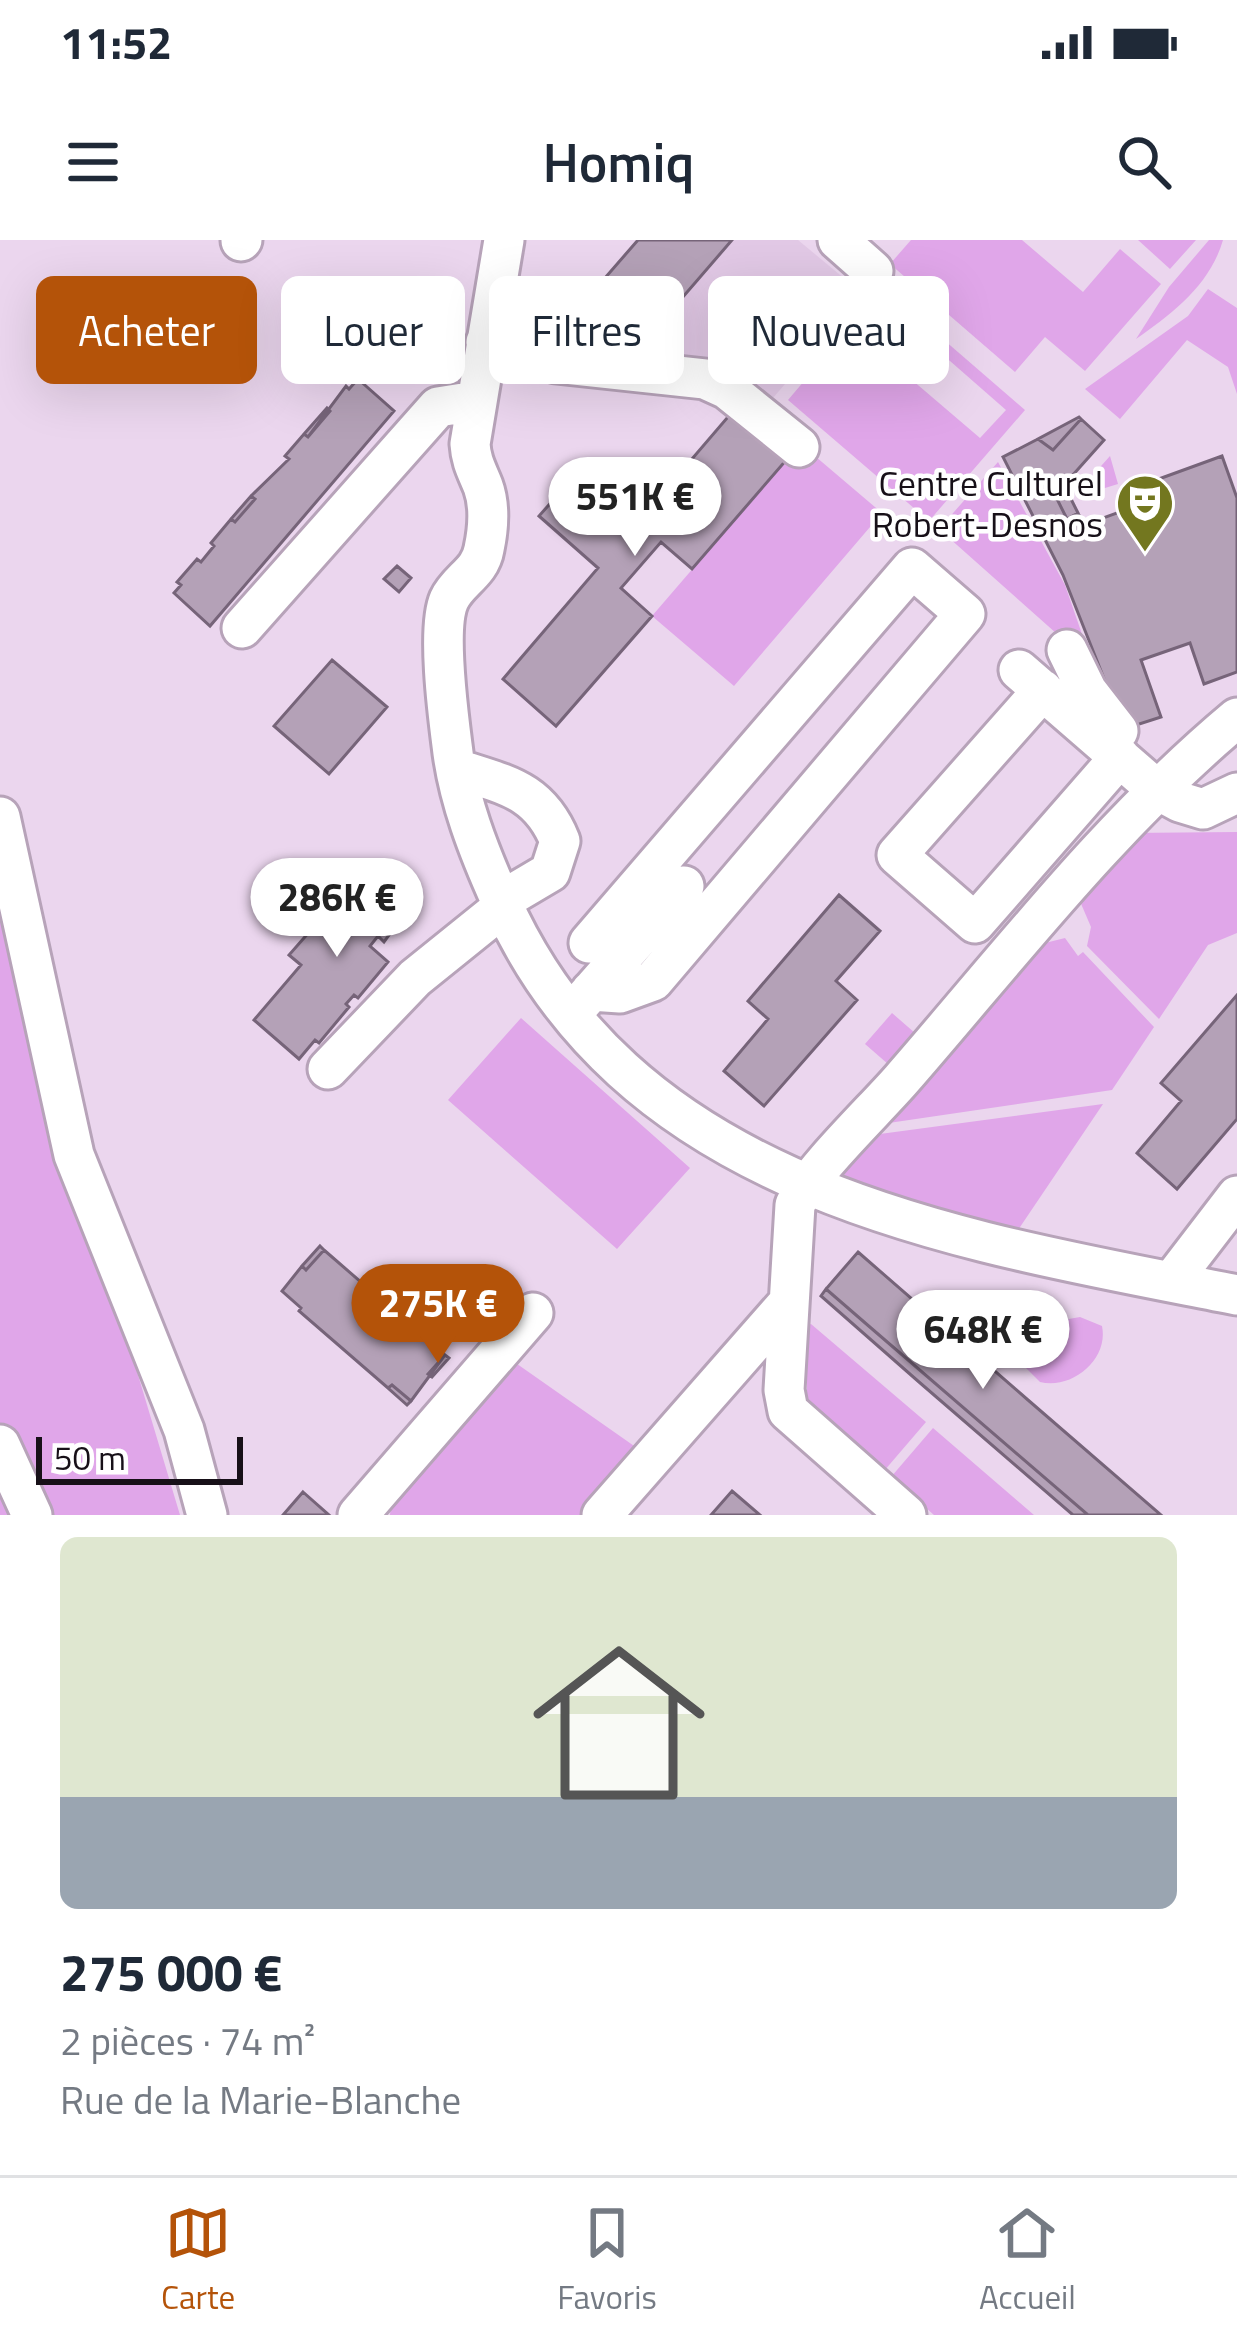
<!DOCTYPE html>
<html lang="fr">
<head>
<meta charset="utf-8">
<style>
  body { margin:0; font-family:"Titillium Web",sans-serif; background:#f6f6f7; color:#1f2937; height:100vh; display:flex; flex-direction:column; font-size:45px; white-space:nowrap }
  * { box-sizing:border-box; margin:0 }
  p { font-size:39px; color:#747a83 }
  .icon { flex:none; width:66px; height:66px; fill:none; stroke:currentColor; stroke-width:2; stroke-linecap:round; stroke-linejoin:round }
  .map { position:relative; height:1275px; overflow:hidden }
  .details { display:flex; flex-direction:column; background:#fff; flex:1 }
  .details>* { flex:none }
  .hud { position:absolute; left:36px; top:36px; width:1167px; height:108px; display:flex; gap:24px }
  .scale { position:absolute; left:36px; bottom:30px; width:207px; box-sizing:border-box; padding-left:12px; border:6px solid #171018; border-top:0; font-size:33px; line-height:42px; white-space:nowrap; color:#171018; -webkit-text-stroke:9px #fff; paint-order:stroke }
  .price { position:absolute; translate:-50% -102px; padding:0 27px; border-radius:42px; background:#fff; color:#222; font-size:39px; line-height:78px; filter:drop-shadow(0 3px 6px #0008) }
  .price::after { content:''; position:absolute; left:50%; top:72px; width:36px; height:27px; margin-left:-18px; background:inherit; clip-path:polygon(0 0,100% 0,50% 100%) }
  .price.selected { background:#b45309; color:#fff }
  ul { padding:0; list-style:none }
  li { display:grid; align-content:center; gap:24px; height:636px; padding:0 60px }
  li+li { border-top:3px solid #e0e1e3 }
  li span { display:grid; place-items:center; height:372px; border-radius:18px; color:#555 }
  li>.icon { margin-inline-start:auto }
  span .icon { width:216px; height:216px; fill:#fffc; stroke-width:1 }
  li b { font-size:51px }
  .pill { padding:0 42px; border-radius:18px; background:#fff; box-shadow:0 12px 48px #0002; font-size:42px; line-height:108px }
  .pill.selected { background:#b45309; color:#fff }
  .status { display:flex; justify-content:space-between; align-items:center; height:84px; padding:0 60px; background:#fff; direction:ltr }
  .status svg { height:33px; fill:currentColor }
  header { display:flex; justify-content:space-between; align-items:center; height:156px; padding:0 60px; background:#fff; font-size:54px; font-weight:600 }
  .menu { display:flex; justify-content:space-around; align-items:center; height:168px; border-top:3px solid #e0e1e3; background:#fff; font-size:33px; color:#747a83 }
  .menu a { display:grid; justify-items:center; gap:6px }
  .menu .selected { color:#b45309 }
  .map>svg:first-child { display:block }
  .built { fill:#e1c8e5 }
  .green { fill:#e0a6e9 }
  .building { fill:#b4a1b7; stroke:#766479; stroke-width:3 }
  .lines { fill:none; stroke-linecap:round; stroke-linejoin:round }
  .minor-casing { stroke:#b7a3b9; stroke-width:45 }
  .minor { stroke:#fff; stroke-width:39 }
  .labels { text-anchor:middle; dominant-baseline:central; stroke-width:9; stroke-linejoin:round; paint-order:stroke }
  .poi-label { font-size:36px; fill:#171018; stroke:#fff; text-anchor:end }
</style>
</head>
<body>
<div class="status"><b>11:52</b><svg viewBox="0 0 49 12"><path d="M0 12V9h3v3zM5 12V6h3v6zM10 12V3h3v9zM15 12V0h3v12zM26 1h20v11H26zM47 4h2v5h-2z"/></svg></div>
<header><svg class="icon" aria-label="menu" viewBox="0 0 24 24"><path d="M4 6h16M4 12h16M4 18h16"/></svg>Homiq<svg class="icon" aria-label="search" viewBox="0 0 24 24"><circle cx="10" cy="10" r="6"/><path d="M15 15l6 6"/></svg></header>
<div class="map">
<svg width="1237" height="1275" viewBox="0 0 1237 1275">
  <rect width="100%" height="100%" fill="#ebd6ee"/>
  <!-- built -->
  <path class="built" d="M 638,0 L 798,0 L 863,54 L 766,166 L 670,122 L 591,54 Z"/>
  <!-- green -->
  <path class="green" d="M 911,0 L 1022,0 L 1083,52 L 1120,9 L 1161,44 L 1085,131 L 1045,97 L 1015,132 L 890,24 Z
    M 1138,0 L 1196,0 L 1170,29 Z
    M 1209,0 L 1223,0 C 1210,45 1173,73 1136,99 L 1169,47 Z
    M 877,42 L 1025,170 L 929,281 L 788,160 L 850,87 L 980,198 L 1006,170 L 870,51 Z
    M 1208,49 L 1237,68 L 1237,154 L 1228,127 L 1187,100 L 1120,179 L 1085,149 L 1188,76 Z
    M 809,211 L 882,273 L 734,446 L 652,376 L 788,218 Z
    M 1110,216 L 1118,244 L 1079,256 L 1077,253 Z
    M 998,222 L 1065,345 L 1093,426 L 939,289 Z
    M 1237,592 L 1237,693 L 1208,705 L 1159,779 L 1087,706 L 1091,687 L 1076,652 L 1126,593 Z
    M 0,667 L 10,708 L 180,1275 L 0,1275 Z
    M 1065,698 L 1078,716 L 1083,712 L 1154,787 L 1112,850 L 875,885 L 1037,705 Z
    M 892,773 L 923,800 L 896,831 L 865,804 Z
    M 521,778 L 690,928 L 617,1009 L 448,860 Z
    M 1103,864 L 1016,993 L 955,977 L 833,935 L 865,896 Z
    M 1080,1077 L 1102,1086 C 1109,1120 1071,1150 1040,1142 L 1022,1124 L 1016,1103 C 1031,1086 1058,1081 1080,1077 Z
    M 811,1084 L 926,1182 L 884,1231 L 807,1162 L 806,1086 Z
    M 510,1119 L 637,1208 L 580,1275 L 390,1275 L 391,1259 Z
    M 933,1188 L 1034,1275 L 934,1275 L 891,1237 Z"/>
  <!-- building -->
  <path class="building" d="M 638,0 L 732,0 L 645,101 L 591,54 Z
    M 358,139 L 394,171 L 210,386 L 174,353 L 181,345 L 177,342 L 197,319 L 201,322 L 214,306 L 211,303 L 231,279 L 235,282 L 255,259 L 251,256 L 289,219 L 285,216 L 304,194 L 308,197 L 346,146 L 349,149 Z
    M 327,168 L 330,171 L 308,197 L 304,194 Z
    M 733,171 L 788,218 L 692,329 L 661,302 L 621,348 L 652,376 L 556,486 L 503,439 L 598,328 L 539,276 L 579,231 L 638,282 Z
    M 1079,177 L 1081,179 L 1053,210 L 1038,199 Z
    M 1081,179 L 1104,200 L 1055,255 L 1067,279 L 1078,273 L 1084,285 L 1139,265 L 1134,248 L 1222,216 L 1237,258 L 1237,432 L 1204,444 L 1190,403 L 1141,420 L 1161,477 L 1124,489 L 1063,335 L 1003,217 L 1038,199 L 1053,210 Z
    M 1064,245 L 1078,273 L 1067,279 L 1055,255 Z
    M 251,256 L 255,259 L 235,282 L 231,279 Z
    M 397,326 L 411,338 L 399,352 L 384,339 Z
    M 332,420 L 387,467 L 329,534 L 274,486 Z
    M 378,620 L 419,654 L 384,702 L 378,696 L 370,706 L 388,722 L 358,758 L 354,755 L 346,764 L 349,767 L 319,803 L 315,800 L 299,819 L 254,780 L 301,725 L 289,715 L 311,690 L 314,693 L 358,635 L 362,639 Z
    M 839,655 L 880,691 L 836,741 L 857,760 L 764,866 L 724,831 L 768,779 L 748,761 Z
    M 1237,755 L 1237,879 L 1177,949 L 1137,913 L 1181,861 L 1161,843 Z
    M 320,1006 L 324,1010 L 306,1030 L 302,1026 Z
    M 324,1010 L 445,1115 L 411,1161 L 392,1145 L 388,1148 L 299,1071 L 301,1068 L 282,1051 L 302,1026 L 306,1030 Z
    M 858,1012 L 1028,1160 L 1161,1275 L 1088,1275 L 871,1088 L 826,1049 Z
    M 826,1049 L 871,1088 L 1088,1275 L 1073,1275 L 919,1142 L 821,1056 Z
    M 445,1115 L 449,1118 L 432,1137 L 428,1134 Z
    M 392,1145 L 411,1161 L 407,1165 L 388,1148 Z
    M 732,1251 L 760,1275 L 711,1275 Z
    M 303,1252 L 329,1275 L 283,1275 Z"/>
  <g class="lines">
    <defs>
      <path id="minor" d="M 504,0 L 470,204 C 471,221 477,231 483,246 C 490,265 488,290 484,309 C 480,333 458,340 449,360 C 437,387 448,474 452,505 C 458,559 479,612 501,661 C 631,953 959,1000 1237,1055
        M 838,0 L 873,31
        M 241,1 L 242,0
        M 486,102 L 556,123 L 705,139 L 727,149 L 799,207
        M 242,388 L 438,167 L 476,161
        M 1067,410 L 1087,451 L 1118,491
        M 1019,430 L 1156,549 L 1180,562 L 1203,569 L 1237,553
        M 1043,450 L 897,615 L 975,683 L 1120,517
        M 457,529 C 505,545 539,549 560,601 L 550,632 L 501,661
        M 0,577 L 74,915 L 184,1190 L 207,1275
        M 589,703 L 912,328 L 965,374 L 653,741 L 620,753 L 591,751
        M 580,764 L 684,646
        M 328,829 L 415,738 L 503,667
        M 1171,1042 L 1237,956
        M 0,1205 L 32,1275
        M 358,1275 L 533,1073
        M 602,1275 L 789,1062
        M 906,1275 L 788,1171 L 784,1150 L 795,965 C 810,932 873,872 901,840 C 1009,716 1111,583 1237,478"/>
    </defs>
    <!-- minor casing -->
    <use href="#minor" class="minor-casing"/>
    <!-- minor -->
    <use href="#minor" class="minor"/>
  </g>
  <!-- icons -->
  <defs>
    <symbol id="theatre-pin" viewBox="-11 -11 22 30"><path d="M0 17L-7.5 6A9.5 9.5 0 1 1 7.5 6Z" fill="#73771f" stroke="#fff"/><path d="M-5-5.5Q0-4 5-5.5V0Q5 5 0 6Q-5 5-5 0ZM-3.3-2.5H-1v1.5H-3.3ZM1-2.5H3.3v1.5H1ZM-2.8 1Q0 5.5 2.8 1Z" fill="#fff"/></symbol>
  </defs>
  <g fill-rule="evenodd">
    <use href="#theatre-pin" x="1112" y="230" width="66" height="90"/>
  </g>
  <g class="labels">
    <!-- poi labels -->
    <g class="poi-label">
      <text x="1103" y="242">Centre Culturel<tspan x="1103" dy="41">Robert-Desnos</tspan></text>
    </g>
  </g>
</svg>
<div class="scale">50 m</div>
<b class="price" style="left:635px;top:319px">551K €</b>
<b class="price" style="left:337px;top:720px">286K €</b>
<b class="price selected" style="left:438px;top:1126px">275K €</b>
<b class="price" style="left:983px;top:1152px">648K €</b>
<div class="hud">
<a class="pill selected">Acheter</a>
<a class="pill">Louer</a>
<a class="pill">Filtres</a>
<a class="pill">Nouveau</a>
</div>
</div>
<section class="details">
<ul>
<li><span style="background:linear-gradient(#dfe7d0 70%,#9aa5b1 0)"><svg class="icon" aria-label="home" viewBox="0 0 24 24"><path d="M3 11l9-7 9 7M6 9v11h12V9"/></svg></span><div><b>275 000 €</b><p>2 pièces · 74 m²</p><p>Rue de la Marie-Blanche</p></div></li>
</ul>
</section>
<nav class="menu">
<a class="selected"><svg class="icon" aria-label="map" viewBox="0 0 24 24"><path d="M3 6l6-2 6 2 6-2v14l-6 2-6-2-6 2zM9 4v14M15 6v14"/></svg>Carte</a>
<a><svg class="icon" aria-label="saved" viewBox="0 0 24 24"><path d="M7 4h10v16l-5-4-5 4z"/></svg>Favoris</a>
<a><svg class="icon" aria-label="home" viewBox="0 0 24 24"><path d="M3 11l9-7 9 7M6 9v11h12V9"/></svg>Accueil</a>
</nav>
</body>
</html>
